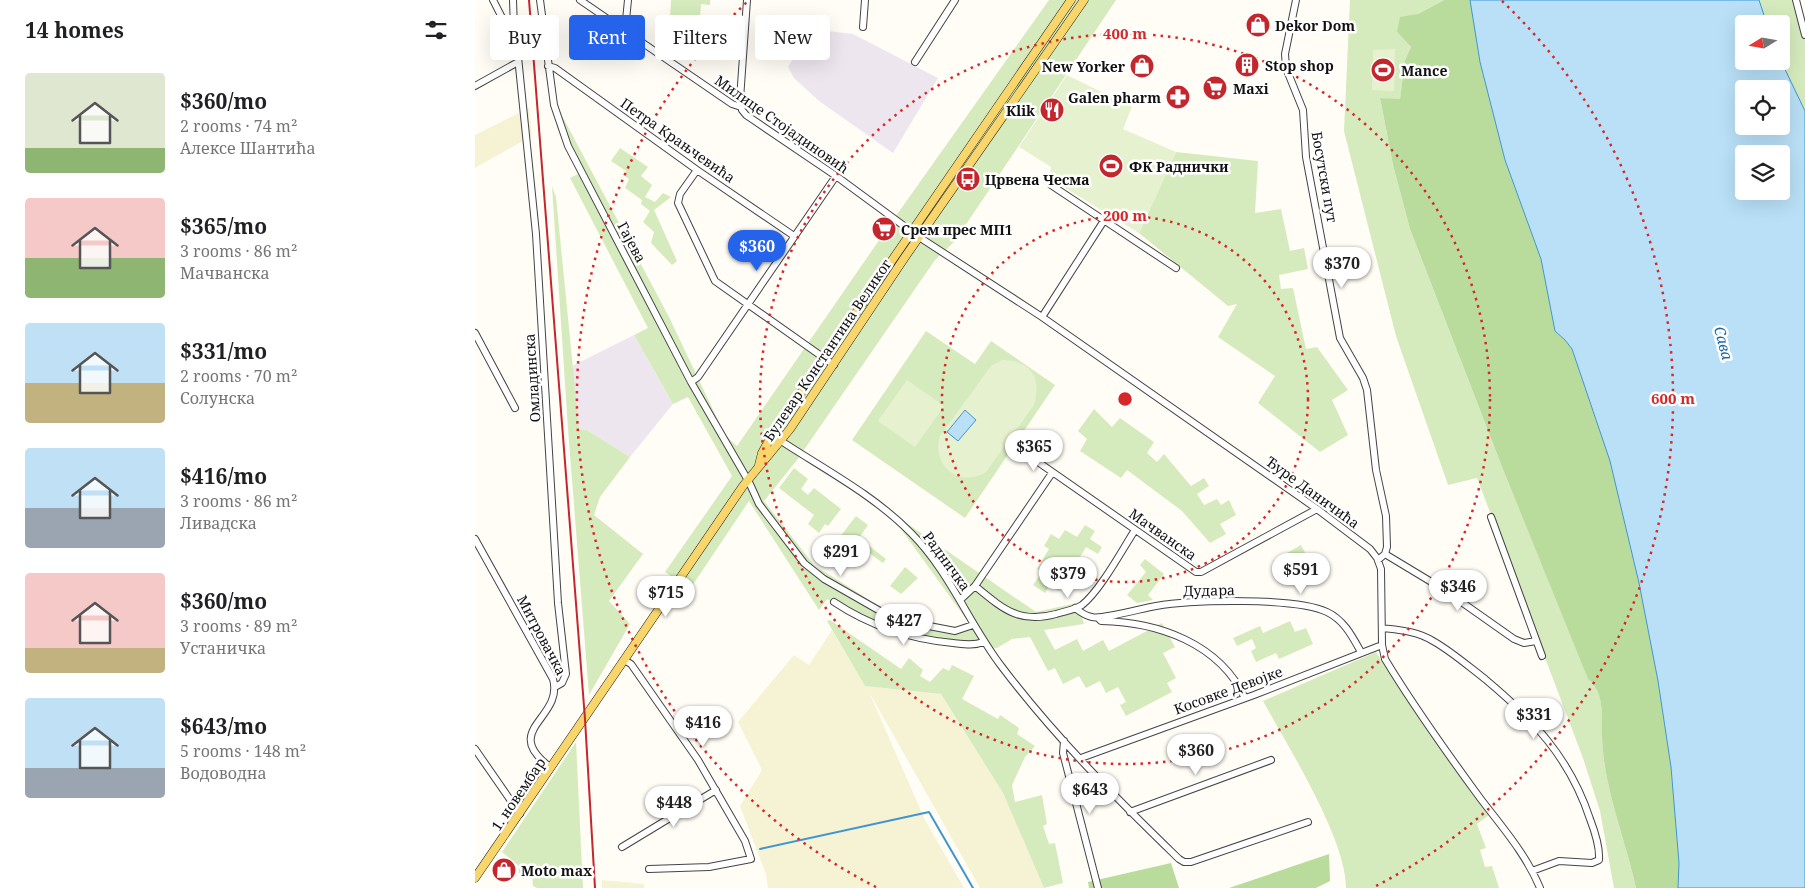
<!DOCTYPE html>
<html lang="en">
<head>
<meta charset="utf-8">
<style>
  body { margin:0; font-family:"Noto Serif",serif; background:#f2f2f2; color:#202124; height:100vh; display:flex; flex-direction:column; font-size:19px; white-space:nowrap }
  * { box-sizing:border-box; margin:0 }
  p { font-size:16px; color:#757577 }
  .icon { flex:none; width:28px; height:28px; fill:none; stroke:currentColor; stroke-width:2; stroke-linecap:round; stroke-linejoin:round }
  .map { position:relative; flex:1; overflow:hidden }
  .details { display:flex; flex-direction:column; background:#fff; width:475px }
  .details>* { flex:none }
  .top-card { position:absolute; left:15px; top:15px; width:475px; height:45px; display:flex; gap:10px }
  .needle { width:32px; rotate:259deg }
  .fabs { position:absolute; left:1260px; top:15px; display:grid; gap:10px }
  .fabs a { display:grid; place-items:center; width:55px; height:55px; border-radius:5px; background:#fff; box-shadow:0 5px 20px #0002; font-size:25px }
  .price { position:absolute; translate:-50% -42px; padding:0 11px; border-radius:18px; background:#fff; color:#222; font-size:16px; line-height:32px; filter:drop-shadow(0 1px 2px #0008) }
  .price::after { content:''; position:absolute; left:50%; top:30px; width:15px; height:11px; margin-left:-8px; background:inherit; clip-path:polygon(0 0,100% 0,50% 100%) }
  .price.selected { background:#2563eb; color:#fff }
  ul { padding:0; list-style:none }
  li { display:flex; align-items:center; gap:15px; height:125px; padding:0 25px }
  li span { display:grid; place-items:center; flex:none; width:140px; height:100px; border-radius:5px; color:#555 }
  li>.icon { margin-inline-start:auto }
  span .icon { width:60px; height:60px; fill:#fffc; stroke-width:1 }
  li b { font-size:21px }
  h2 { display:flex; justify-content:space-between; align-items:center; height:60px; padding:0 25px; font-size:21px }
  .tag { padding:0 18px; border-radius:5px; background:#fff; box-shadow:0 5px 20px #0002; font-size:18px; line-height:45px }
  .tag.selected { background:#2563eb; color:#fff }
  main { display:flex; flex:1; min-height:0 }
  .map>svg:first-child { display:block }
  .industrial { fill:#eee6ef }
  .farmland { fill:#f6f3d4 }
  .green { fill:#d5ebbd }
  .forest { fill:#b9dc9c }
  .pitch { fill:#e6f2cf }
  .water { fill:#b9e0f7; stroke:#3f96cf; fill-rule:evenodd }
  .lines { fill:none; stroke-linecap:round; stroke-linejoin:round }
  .stream { stroke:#3f96cf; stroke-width:2 }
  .minor-casing { stroke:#444; stroke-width:8 }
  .major-casing { stroke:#222; stroke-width:9 }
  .minor { stroke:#fff; stroke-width:6 }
  .major { stroke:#f9d66b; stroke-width:8 }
  .rail { stroke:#c4262e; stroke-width:2 }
  .ring { fill:none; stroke:#d62828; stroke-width:2.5; stroke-dasharray:2.5 5 }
  .labels { text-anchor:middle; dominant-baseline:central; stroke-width:5; stroke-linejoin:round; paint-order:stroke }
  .poi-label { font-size:14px; font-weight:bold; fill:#111; stroke:#fff; text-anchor:start }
  .street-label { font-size:14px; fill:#111; stroke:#fff }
  .water-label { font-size:15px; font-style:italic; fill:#1768a6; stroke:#fff }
  .centre { fill:#d62828; stroke:#fff; stroke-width:2.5 }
  .ring-label { font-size:15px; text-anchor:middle; font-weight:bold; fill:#d62828; stroke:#fff; stroke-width:5; stroke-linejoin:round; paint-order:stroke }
</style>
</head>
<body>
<main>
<section class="details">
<h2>14 homes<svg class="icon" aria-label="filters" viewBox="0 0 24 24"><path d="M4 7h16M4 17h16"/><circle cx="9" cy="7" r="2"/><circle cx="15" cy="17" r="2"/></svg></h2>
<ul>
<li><span style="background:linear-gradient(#dfe7d0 75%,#8fb573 0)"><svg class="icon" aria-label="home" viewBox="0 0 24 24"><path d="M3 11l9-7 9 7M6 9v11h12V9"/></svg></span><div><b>$360/mo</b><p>2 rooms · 74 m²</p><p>Алексе Шантића</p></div></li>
<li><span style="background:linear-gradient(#f6c9c9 60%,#8fb573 0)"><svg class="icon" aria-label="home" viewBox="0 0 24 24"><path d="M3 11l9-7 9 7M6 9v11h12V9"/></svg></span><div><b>$365/mo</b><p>3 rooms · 86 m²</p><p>Мачванска</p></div></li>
<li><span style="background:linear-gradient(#bfe0f5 60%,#c2b280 0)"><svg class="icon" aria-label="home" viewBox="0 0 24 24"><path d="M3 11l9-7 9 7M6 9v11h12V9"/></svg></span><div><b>$331/mo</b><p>2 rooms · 70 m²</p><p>Солунска</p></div></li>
<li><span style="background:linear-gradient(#bfe0f5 60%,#9aa5b1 0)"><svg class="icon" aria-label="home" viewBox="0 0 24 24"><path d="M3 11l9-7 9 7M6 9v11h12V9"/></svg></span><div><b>$416/mo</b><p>3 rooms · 86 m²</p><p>Ливадска</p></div></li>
<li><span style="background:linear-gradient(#f6c9c9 75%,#c2b280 0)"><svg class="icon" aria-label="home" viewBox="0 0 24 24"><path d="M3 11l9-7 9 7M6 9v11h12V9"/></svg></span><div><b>$360/mo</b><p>3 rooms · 89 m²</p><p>Устаничка</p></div></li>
<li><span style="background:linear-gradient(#bfe0f5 70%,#9aa5b1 0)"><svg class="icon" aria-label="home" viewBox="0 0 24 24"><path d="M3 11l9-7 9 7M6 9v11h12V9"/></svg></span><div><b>$643/mo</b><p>5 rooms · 148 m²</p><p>Водоводна</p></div></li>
</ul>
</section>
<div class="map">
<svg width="1330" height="888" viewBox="0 0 1330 888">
  <rect width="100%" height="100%" fill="#fffdf5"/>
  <!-- industrial -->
  <path class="industrial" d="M 336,29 L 378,34 L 463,78 L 418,153 L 344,101 L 319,78 L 313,67 Z
    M 159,335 L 198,404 L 155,457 L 112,430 L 104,429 L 97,366 Z"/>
  <!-- farmland -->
  <path class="farmland" d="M 54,108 L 57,136 L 0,168 L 0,135 Z
    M 357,630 L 390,686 L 466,694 L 528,793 L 569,888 L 505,888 L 394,692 L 450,820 L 489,888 L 293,888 L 291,874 L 265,806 L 287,770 L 263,722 L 319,655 L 334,665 Z
    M 127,880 L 169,884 L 169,888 L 127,888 Z"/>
  <!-- green -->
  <path class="green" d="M 196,0 L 243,0 L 235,0 L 235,5 L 226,4 L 225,19 L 237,20 L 236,36 L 221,35 L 195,18 Z
    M 574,0 L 641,0 L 480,241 L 460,260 L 322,460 L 289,501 L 339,565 L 396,601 L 416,612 L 473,626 L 485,627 L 494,623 L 423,525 L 430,522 L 561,612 L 602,603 L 609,624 L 569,630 L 580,650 L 602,639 L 608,651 L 628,640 L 634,651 L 687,623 L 700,647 L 688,653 L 701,678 L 692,683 L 697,692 L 651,716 L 645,705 L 651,702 L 643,687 L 631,693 L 625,681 L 611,688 L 604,676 L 588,684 L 580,668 L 573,671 L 555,637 L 537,639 L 522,648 L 470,644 L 378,615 L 352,599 L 344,610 L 274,501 L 215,589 L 190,572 L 257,476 L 213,397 L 198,404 L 159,335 L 173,328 L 95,178 L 103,174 L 82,127 L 75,93 L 194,317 L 250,435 L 262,446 L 418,220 Z
    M 875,0 L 969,0 L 943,14 L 922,32 L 936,47 L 930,60 L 925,100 L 905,98 L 918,165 L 935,229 L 1029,472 L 1113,678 C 1130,692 1126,715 1127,735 C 1128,788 1150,837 1161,888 L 1139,888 L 1125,811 L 1108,758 L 1002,478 L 973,485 L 921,336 L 869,131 Z
    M 1284,0 L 1323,0 L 1330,24 L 1330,111 L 1306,61 L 1306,24 L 1292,24 Z
    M 145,148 L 173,167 L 166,176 L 177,185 L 170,197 L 180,202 L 188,193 L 196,197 L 179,210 L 202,261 L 197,265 L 176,243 L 179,232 L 168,222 L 175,211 L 166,204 L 167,200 L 150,188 L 154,179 L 148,175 L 151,171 L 136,161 Z
    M 701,152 L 783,161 L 780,213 L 806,209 L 815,251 L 829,248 L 833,269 L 804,275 L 806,289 L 818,288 L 831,349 L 842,347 L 873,390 L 857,400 L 873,435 L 845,452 L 783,403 L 800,376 L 743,337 L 762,304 L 753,306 L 664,233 Z
    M 77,186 L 81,197 L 104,429 L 112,430 L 155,457 L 125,497 L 119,515 L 168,554 L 134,601 L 155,624 L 114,695 L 93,429 Z
    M 451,331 L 500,364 L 516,341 L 580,385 L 490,518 L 377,440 Z
    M 619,409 L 637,427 L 645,418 L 679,442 L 672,453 L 682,462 L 689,454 L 716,486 L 729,478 L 734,486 L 722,494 L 729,505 L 742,499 L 746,505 L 754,500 L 761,515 L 745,524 L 751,534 L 735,543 L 707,511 L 652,470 L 646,478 L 605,451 L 612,439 L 603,431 Z
    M 319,468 L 333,479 L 326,489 L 333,495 L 339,488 L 366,509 L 353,526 L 350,524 L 344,533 L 333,524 L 339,515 L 304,488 Z
    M 381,516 L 393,525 L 384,538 L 411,559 L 408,563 L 389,549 L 382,559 L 373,552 L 367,559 L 361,554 L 366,547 L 361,542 Z
    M 610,525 L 620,531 L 615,539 L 627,547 L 623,554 L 611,547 L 584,591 L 575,585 L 570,593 L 558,585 L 567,572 L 562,569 L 574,549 L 569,546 L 576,534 L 584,539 L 590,530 L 602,537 Z
    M 826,545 L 835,562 L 807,578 L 798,561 Z
    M 670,559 L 689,574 L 673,595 L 678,600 L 662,603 L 652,595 L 671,572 L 665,565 Z
    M 430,567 L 443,578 L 426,594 L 415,586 Z
    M 355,620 L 426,669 L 434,658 L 448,670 L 445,676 L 455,682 L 468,668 L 474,671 L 477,665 L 499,676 L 487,699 L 523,719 L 525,715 L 544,728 L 542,734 L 560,746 L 550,757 L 537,785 L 540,802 L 567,795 L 572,824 L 568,826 L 574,844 L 580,843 L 588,883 L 569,888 L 528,793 L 466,694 L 390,686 L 352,621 Z
    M 815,621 L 820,632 L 831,628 L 838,644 L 804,659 L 801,653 L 781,662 L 776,651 L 781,648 L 777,639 L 762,646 L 758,638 L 785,626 L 788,633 Z
    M 901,652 L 953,731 L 1014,815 L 1002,824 L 1011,848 L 1005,850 L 1010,867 L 1017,866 L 1024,888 L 871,888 C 871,838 813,747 788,701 Z
    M 101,742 L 108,888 L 62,888 L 58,886 L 57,874 L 44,873 L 44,866 L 27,852 Z"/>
  <!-- forest -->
  <path class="forest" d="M 969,0 L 996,0 L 1005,62 L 1030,160 L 1066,259 L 1080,331 L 1090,340 L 1097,349 L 1135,461 L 1164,583 L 1183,681 L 1196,767 L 1204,863 L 1203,888 L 1161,888 C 1150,837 1128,788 1127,735 C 1126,715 1130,692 1113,679 L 1029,472 L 935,229 L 918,165 L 905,98 L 925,99 L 930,60 L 936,47 L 922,32 L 925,17 L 943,14 Z
    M 854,854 L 855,881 L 841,888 L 754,888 Z
    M 696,863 L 704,888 L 614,888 L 613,882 Z"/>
  <!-- pitch -->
  <path class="pitch" d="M 920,49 L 919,91 L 897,90 L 898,50 Z
    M 592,75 L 657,107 L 648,129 L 701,152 L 664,233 L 574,178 L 576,167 L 544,147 Z
    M 527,360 C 556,361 567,377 559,405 L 511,472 C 484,489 456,465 465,436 L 516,366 Z
    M 432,380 L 469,406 L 440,447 L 403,421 Z"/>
  <!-- water -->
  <path class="water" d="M 995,0 L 1284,0 L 1292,24 L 1269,24 L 1269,61 L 1306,61 L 1330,111 L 1330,888 L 1203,888 L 1204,863 L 1196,767 L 1183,681 L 1164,583 L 1135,461 L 1097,349 L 1090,340 L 1080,331 L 1066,259 L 1030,160 L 1005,62 ZM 1269,89 L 1306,89 L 1306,126 L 1269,126 ZM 1269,154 L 1306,154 L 1306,191 L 1269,191 Z
    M 490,410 L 501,420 L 483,441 L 472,432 Z"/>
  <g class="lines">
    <!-- stream -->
    <path class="stream" d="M 285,849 L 454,812 L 498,888"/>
    <defs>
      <path id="minor" d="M 18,0 L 42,47 L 61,234 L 83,603 L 91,674 L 87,683 L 80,687
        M 65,0 L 79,105 L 93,146 L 216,382 L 274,482 L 284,504 L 329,563 L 349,579 L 405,611 L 428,621 L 480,631 L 498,625
        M 105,0 L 257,104 L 266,107
        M 272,0 L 265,99 L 267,110 L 271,115 L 361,176 L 444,237 L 567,317 L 842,509 L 895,549 L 902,558 L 906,569 L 907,645 L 910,659 C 939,707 972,753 1005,798 C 1027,827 1051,854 1065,888
        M 821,0 L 810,54 L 811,68 L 828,110 L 831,157 L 865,338 L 888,378 L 892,390 L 901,470 L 911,516 L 912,547 L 910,554 L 903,560
        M 1321,0 L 1330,35
        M 388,27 L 390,0
        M 150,30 L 153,0
        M 35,35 L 39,29 L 38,0
        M 440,62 L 480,0
        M 73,66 L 80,68 L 222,170 L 319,236
        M 0,86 L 43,62
        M 222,170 L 205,194 L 203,203 L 240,281 L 359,365
        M 576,185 L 701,268
        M 567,317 L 630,219
        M 0,333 L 40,408
        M 216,382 L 223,377 L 361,176
        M 297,435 C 343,466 397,493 436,533 C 475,572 494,624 527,667 C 580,737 642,799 704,859 L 709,862 L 716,862 L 833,822
        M 553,455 L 721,572 L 726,572 L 842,509
        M 1016,517 L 1067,656
        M 0,539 L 78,679 C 89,719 25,729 75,767
        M 910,554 L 968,589 L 1039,639 L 1049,643 L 1061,641
        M 500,586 C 528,609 544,624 581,614 C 590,611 600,610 607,605 C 625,591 647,550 660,530
        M 485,600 L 500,586 L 577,473
        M 359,602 C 395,626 434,639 478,643 C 488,644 499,646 508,642
        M 600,608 C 605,612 611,616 617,617 C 626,620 668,608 681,606 C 716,600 821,597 852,612 C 869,620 877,636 886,652
        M 623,618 L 626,621 C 683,622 744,643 770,698
        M 907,628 C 924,630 942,631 958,641 C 976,651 993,666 1010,679 C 1058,719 1095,758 1115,819 C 1120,832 1125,847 1124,860 L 1117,863 L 1084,861 L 1057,871
        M 149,660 L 156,664 L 223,760 L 270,841 L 276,859 L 234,867 L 174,869
        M 589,741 L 588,753 L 623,888
        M 0,749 L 45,814
        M 606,758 L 779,695 L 907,645
        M 655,812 L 796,760
        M 147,847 L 241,790"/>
      <path id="major" d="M 284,465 L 287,453 L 297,435 L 596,0
        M 0,878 L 268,486 L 315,429 L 430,257 L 609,0"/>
    </defs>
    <!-- minor casing -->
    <use href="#minor" class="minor-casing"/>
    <!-- major casing -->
    <use href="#major" class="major-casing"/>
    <!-- minor -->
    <use href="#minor" class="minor"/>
    <!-- major -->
    <use href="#major" class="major"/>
    <!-- rail -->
    <path class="rail" d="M 54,0 L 110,719 L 120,888"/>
  </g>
  <!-- distance rings -->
  <g class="ring">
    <circle cx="650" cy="399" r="183"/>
    <circle cx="650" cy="399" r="365"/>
    <path d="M401 887A548 548 0 0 1 273 1M1027 1A548 548 0 0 1 899 887"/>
  </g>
  <!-- icons -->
  <defs>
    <symbol id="shop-disc" viewBox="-11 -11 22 22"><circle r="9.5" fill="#c4262e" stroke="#fff"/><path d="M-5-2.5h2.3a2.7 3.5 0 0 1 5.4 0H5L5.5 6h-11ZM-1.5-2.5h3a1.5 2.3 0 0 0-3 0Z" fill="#fff"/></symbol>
    <symbol id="building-disc" viewBox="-11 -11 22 22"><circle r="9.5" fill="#c4262e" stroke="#fff"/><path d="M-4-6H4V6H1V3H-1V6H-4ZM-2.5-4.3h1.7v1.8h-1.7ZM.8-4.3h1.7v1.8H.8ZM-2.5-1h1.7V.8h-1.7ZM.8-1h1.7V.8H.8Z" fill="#fff"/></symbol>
    <symbol id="stadium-disc" viewBox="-11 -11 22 22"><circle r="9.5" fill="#c4262e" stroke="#fff"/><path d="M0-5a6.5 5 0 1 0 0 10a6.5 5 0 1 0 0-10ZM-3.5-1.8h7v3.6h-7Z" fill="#fff"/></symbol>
    <symbol id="supermarket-disc" viewBox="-11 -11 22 22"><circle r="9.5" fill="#c4262e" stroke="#fff"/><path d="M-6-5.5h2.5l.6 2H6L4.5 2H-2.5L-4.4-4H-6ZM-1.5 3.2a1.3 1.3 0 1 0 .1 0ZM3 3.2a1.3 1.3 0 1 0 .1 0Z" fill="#fff"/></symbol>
    <symbol id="pharmacy-disc" viewBox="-11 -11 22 22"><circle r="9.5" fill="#c4262e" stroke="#fff"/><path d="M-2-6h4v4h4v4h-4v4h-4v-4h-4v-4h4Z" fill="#fff"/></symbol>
    <symbol id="restaurant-disc" viewBox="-11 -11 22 22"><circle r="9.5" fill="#c4262e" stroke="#fff"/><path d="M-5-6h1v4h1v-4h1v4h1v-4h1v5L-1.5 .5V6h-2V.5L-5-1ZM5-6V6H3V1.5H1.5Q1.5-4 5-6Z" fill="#fff"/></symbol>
    <symbol id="bus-disc" viewBox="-11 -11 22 22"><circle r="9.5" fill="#c4262e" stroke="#fff"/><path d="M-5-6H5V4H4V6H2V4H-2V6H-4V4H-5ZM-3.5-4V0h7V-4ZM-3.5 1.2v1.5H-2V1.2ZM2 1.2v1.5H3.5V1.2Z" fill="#fff"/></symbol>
  </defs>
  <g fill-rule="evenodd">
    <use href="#shop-disc" x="769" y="11" width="28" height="28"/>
    <use href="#building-disc" x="758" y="51" width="28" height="28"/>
    <use href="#shop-disc" x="653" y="52" width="28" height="28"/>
    <use href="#stadium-disc" x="894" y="56" width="28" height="28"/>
    <use href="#supermarket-disc" x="726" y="74" width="28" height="28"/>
    <use href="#pharmacy-disc" x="689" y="83" width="28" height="28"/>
    <use href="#restaurant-disc" x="563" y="96" width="28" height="28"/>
    <use href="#stadium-disc" x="622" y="152" width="28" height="28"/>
    <use href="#bus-disc" x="479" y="165" width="28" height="28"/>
    <use href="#supermarket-disc" x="395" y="215" width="28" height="28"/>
    <use href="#shop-disc" x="15" y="856" width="28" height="28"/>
  </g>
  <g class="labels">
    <!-- poi labels -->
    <g class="poi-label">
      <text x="800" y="25">Dekor Dom</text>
      <text x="790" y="65">Stop shop</text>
      <text x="650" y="66" text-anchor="end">New Yorker</text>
      <text x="926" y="70">Mance</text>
      <text x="758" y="88">Maxi</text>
      <text x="686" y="97" text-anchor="end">Galen pharm</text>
      <text x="560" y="110" text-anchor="end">Klik</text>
      <text x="654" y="166">ФК Раднички</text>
      <text x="510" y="179">Црвена Чесма</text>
      <text x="426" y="229">Срем прес МП1</text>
      <text x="46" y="870">Moto max</text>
    </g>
    <!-- street labels -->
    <g class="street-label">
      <text transform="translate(307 124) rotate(35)">Милице Стојадиновић</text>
      <text transform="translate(203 140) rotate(35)">Петра Крањчевића</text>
      <text transform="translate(850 177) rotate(80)">Босутски пут</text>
      <text transform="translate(157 242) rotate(62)">Гајева</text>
      <text transform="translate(352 350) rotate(-56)">Булевар Константина Великог</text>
      <text transform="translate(57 378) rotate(-94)">Омладинска</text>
      <text transform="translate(838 492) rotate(36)">Ђуре Даничића</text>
      <text transform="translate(688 534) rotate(35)">Мачванска</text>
      <text transform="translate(472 561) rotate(54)">Радничка</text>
      <text transform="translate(734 590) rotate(-1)">Дудара</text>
      <text transform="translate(67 635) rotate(62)">Митровачка</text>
      <text transform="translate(753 690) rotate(-20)">Косовке Девојке</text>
      <text transform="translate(43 794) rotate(-56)">1. новембар</text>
    </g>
    <!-- water labels -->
    <g class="water-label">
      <text transform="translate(1249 343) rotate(75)">Сава</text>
    </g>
  </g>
  <circle cx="650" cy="399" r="8" class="centre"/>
  <g class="ring-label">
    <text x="650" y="39">400 m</text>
    <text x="650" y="221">200 m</text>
    <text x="1198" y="404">600 m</text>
  </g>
</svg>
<div class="fabs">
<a><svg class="needle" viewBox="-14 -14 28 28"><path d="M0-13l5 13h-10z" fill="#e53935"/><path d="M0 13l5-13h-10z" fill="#757577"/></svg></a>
<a><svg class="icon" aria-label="locate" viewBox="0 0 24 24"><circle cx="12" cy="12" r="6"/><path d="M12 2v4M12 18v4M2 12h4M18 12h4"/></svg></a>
<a><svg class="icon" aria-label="layers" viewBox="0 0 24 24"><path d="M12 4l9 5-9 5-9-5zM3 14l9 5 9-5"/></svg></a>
</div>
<b class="price selected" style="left:282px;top:272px">$360</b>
<b class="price" style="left:867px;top:289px">$370</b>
<b class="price" style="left:559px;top:472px">$365</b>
<b class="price" style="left:366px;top:577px">$291</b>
<b class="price" style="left:826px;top:595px">$591</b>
<b class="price" style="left:593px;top:599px">$379</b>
<b class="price" style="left:983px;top:612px">$346</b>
<b class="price" style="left:191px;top:618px">$715</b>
<b class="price" style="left:429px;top:646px">$427</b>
<b class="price" style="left:1059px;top:740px">$331</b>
<b class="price" style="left:228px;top:748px">$416</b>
<b class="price" style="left:721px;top:776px">$360</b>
<b class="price" style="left:615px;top:815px">$643</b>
<b class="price" style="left:199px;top:828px">$448</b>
<div class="top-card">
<a class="tag">Buy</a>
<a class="tag selected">Rent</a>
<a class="tag">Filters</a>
<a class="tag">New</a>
</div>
</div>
</main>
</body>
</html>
